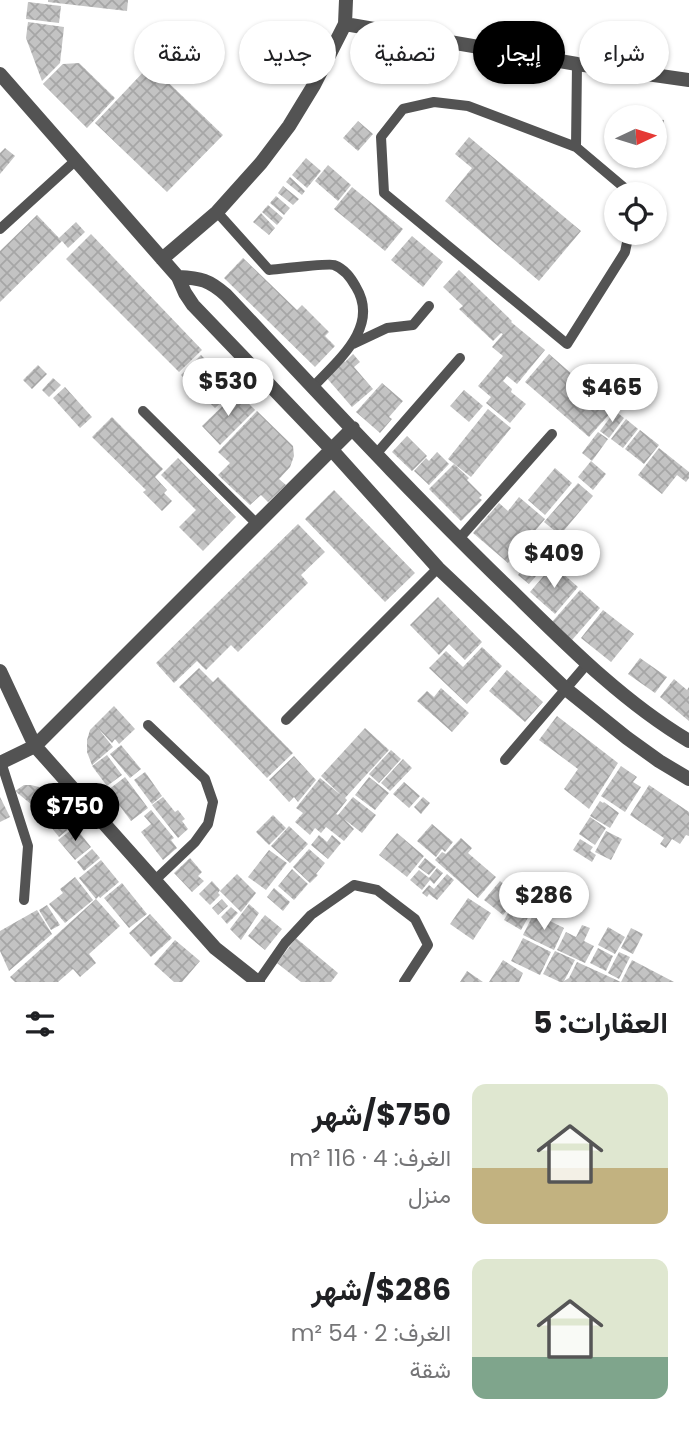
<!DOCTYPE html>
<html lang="ar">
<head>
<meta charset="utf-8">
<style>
  body { margin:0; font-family:Poppins,Vazirmatn,sans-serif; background:#f6f6f6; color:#202124; direction:rtl; height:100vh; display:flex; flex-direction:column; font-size:26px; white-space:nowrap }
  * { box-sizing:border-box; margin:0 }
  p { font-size:23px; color:#757577 }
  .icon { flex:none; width:38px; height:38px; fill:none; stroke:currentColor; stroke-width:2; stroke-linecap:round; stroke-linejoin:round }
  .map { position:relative; height:982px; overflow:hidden; direction:ltr }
  .sheet { display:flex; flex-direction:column; background:#fff; flex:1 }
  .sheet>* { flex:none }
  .guide { position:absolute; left:21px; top:21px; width:648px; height:63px; direction:rtl; display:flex; gap:14px }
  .needle { width:46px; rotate:86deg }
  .fabs { position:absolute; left:604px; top:105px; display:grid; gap:14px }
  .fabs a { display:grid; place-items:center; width:63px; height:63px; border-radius:50%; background:#fff; box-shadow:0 2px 5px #0004; font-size:35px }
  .price { position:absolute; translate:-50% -60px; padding:0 16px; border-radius:24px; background:#fff; color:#222; font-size:23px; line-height:46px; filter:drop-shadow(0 2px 4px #0008) }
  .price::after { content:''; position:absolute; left:50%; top:42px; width:21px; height:16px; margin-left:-10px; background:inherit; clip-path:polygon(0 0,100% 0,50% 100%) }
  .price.active { background:#000; color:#fff }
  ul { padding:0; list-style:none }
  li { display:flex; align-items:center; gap:21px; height:175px; padding:0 21px }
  li span { display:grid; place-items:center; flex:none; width:196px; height:140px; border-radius:14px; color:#555 }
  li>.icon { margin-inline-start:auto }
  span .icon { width:84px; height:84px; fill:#fffc; stroke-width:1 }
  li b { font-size:30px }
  h2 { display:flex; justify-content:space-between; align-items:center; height:84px; padding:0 21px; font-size:30px }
  .chip { padding:0 24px; border-radius:32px; background:#fff; box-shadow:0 2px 5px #0004; font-size:24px; line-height:63px }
  .chip.active { background:#000; color:#fff }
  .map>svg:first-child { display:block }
  .building { fill:url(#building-cross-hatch) }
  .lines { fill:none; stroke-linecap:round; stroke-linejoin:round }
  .service { stroke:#535353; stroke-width:10 }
  .minor { stroke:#535353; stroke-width:14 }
</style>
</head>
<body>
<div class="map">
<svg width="689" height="982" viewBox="0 0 689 982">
  <defs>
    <pattern id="building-cross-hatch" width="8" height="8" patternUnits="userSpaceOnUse" patternTransform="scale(1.75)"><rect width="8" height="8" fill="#c3c3c3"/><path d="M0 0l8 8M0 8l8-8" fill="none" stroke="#a6a6a6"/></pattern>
  </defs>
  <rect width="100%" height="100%" fill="#fff"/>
  <!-- building -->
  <path class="building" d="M 48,0 L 128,0 L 127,11 L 48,2 Z
    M 28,2 L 61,6 L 59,23 L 26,19 Z
    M 28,22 L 64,27 L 60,63 L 42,81 L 26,38 Z
    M 79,63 L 115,98 L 87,128 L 43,84 L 63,64 Z
    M 150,65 L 223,135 L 167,192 L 95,123 Z
    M 654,119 L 664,120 L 662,148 L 654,147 Z
    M 358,121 L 373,134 L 358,151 L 343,138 Z
    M 469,137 L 581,231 L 539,281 L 445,201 L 472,168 L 455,154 Z
    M 5,148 L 15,156 L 0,174 L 0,153 Z
    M 306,158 L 321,171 L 307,188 L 292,175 Z
    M 328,165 L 351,185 L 338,201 L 315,181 Z
    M 290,177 L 305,191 L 302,195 L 286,182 Z
    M 283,186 L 299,199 L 293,205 L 278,193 Z
    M 352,187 L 403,229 L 385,251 L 334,209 Z
    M 276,196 L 290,208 L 284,215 L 270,203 Z
    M 268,205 L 283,218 L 277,225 L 262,212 Z
    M 261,213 L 275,228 L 269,235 L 253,222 Z
    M 37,215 L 59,238 L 76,222 L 85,232 L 68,248 L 62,241 L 0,302 L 0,251 Z
    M 91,234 L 202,350 L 179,372 L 66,259 Z
    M 412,236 L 443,262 L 423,287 L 391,260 Z
    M 243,258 L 297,310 L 302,305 L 329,332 L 325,336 L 335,346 L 315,367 L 224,278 Z
    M 459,270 L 512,321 L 511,322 L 545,350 L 517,384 L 507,376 L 503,381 L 512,389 L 511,392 L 526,404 L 510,423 L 486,403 L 491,397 L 478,386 L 503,356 L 492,347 L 503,334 L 501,333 L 493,341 L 459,309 L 463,306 L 443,287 Z
    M 353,354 L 360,362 L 354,367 L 373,389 L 352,407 L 325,376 L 343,360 L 345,362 Z
    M 549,354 L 613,410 L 589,437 L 525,382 Z
    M 201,355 L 215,369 L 195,389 L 181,375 Z
    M 38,365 L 47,374 L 32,389 L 23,380 Z
    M 219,372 L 226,380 L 201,401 L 195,393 Z
    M 53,378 L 61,385 L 49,397 L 42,390 Z
    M 230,381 L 237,388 L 215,408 L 208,401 Z
    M 382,383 L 403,401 L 389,417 L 392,419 L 380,433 L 356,412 Z
    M 65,387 L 92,417 L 80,428 L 53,398 Z
    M 464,390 L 483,406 L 469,422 L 450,406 Z
    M 237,392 L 255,410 L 220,445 L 202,426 Z
    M 488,409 L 511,428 L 471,477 L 448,459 Z
    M 257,411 L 293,446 L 294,456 L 290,467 L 279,479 L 286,485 L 268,502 L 261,495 L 250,505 L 218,475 L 230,463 L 218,452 Z
    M 615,411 L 624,418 L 609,438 L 600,431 Z
    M 112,417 L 163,469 L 155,477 L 167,490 L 164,493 L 172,501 L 162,511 L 143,492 L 146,490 L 92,437 Z
    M 626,419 L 638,429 L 623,448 L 611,439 Z
    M 640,430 L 659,445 L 644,464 L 625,449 Z
    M 598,432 L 608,439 L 592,461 L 582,453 Z
    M 407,436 L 427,456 L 412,471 L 392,452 Z
    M 659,448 L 689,472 L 689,478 L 686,482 L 677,475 L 662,494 L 638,475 Z
    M 437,452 L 449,464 L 429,485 L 414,471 L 426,458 L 429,461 Z
    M 178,458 L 236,517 L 203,551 L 179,527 L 196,510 L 161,475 Z
    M 591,461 L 606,474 L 593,490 L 578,477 Z
    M 454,464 L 469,478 L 467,480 L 482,495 L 479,498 L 482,500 L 461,521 L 429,489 Z
    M 555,468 L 572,483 L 545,515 L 528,500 Z
    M 578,483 L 593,496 L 560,535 L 544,522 Z
    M 334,490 L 415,573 L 385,602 L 305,519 Z
    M 519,497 L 545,519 L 527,540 L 550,560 L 529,584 L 518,575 L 529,562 L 517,552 L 508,563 L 473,533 L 499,503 L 508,511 Z
    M 298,524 L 325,552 L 301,575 L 308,583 L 238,652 L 231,645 L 206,670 L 197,661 L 174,683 L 156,663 Z
    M 553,565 L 578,587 L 555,614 L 530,592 Z
    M 580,590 L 600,608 L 572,640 L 552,622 Z
    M 438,597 L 482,642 L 465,660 L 449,644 L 439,655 L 410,625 Z
    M 603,610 L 634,634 L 611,662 L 581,638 Z
    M 482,647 L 502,666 L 467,704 L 429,668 L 446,651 L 463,667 Z
    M 640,658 L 667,677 L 655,693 L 628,674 Z
    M 199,668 L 213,682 L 218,677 L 293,753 L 267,778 L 179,687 Z
    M 507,670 L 543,702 L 525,722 L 489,691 Z
    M 674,679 L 687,690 L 689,687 L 689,721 L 660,697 Z
    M 441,688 L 469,713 L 452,732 L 417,701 L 427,691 L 434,697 Z
    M 114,706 L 135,729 L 119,744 L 115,739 L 112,743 L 97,727 L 113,747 L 92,765 L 87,752 L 87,740 L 90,730 Z
    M 557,716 L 618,763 L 589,809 L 564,789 L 578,769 L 539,740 Z
    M 365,728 L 389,750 L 345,798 L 347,800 L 336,814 L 338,815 L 353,797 L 376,815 L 362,833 L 344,819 L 354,829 L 344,841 L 326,827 L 321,833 L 315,828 L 310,835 L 295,822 L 303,813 L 296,808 L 320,778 L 342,796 L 321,776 Z
    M 121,745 L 141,769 L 130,778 L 110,754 Z
    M 391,750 L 401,759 L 379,783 L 369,774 Z
    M 107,755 L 122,775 L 107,786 L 92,766 Z
    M 294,756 L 316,780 L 298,802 L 294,797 L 289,802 L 269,780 Z
    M 403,759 L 412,768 L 390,791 L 381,783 Z
    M 621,766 L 637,777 L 633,782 L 641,787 L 625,812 L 601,796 Z
    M 145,772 L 162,796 L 152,804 L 134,780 Z
    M 125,777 L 148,808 L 131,821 L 108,790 Z
    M 369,777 L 389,793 L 375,810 L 355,795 Z
    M 404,782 L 420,796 L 409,808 L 393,794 Z
    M 24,785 L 31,785 L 39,787 L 47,792 L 52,800 L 37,809 L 15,791 Z
    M 649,785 L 689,812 L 689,836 L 686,835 L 680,844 L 672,839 L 666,848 L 660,844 L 664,838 L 630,815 Z
    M 0,797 L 10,817 L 0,822 Z
    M 163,797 L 175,812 L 178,810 L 185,819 L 182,821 L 188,829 L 178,838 L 152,805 Z
    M 423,797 L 430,803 L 421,814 L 414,807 Z
    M 53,800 L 59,808 L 45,820 L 39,812 Z
    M 600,801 L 603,803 L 604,802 L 619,813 L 610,828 L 590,816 Z
    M 62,810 L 73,825 L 59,837 L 47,822 Z
    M 151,810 L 174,838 L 171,840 L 177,848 L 163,860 L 141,832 L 151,824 L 144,816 Z
    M 273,815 L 286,828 L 269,845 L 256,832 Z
    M 590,817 L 606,828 L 595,845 L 579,834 Z
    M 432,824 L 453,842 L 445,852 L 442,849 L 436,857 L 417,841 Z
    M 289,826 L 308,844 L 290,863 L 271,846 Z
    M 75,827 L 91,847 L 75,860 L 58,840 Z
    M 606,831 L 622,839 L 611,860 L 595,852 Z
    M 397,833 L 424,856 L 407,877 L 379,855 Z
    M 319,835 L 327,842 L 332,835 L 341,843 L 328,859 L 311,845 Z
    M 461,838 L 472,848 L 468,853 L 496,877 L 478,898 L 435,860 L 442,852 L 446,854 Z
    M 580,839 L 593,847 L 590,851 L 596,855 L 592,862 L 573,850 Z
    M 92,849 L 100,858 L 84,871 L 77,862 Z
    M 309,849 L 325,863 L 316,874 L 318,875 L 310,883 L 293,867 Z
    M 269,850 L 287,863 L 266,890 L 248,877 Z
    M 190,858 L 202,872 L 198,876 L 204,881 L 192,892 L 174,873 Z
    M 425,858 L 436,867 L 429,875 L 418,867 Z
    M 101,860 L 119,882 L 100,898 L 99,896 L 96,899 L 79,878 Z
    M 437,868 L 443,873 L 434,884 L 430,880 L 422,890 L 410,880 L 419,870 L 429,878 Z
    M 292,869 L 308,884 L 294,900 L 278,886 Z
    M 237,874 L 256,893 L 241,912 L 220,891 Z
    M 447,874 L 454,880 L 437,900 L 429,894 L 427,897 L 422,893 L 429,885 L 434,889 Z
    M 75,877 L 93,900 L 65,923 L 49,904 L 63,893 L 60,889 Z
    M 212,881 L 220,890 L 218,893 L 220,895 L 210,905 L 199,894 Z
    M 500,881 L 518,896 L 503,915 L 484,900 Z
    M 122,883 L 147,914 L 129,928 L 104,898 Z
    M 274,888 L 290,902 L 283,911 L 267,897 Z
    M 468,898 L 491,913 L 473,940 L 450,924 Z
    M 96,899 L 120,926 L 89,954 L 96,963 L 80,977 L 73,969 L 58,982 L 15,982 L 10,977 Z
    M 222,899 L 228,906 L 218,915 L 212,908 Z
    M 516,899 L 523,903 L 525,901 L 534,907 L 521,930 L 504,920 Z
    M 249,904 L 259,913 L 241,940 L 230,929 Z
    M 47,905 L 60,925 L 51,930 L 39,910 Z
    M 231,907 L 238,913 L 227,924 L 221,917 Z
    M 37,910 L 52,934 L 9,971 L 0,951 L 0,931 Z
    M 534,913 L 564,928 L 554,950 L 523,935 Z
    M 150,914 L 172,938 L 151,957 L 129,933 Z
    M 265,915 L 282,929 L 265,950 L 248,936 Z
    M 582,925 L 590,928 L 584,941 L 594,946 L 585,963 L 557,950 L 566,932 L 576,937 Z
    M 608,927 L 625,937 L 615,954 L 598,945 Z
    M 631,928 L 643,934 L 633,954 L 621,948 Z
    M 296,938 L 338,973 L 331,982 L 301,982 L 277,963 Z
    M 523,938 L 551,952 L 540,975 L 511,961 Z
    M 175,940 L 200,961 L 182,982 L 174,982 L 154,964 Z
    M 598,948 L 613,956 L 606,971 L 590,963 Z
    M 555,951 L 575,960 L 564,981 L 569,978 L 577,962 L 621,982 L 632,960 L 674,982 L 560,982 L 543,974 Z
    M 619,952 L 630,957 L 619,979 L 608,973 Z
    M 503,960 L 523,973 L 519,982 L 489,982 Z
    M 467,971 L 483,982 L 460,982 Z"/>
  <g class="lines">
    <!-- service -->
    <path class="service" d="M 576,147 L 577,64
      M 628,194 L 627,190 L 576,147 L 468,106 L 434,102 L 403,109 L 381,137 L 384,193 L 567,344 L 625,252 L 629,233
      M 217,212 L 269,270 C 280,269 328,263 334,265 C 345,269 351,278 356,287 C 380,327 338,360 313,387
      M 0,229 L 75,161
      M 353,344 L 387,328 L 413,325 L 429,306
      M 143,411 L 256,523
      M 377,453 L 460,358
      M 458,540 L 552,434
      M 286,720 L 438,568
      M 148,725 L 205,779 L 213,802 L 208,824 L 195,842 L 155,880
      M 505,760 L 587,664
      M 1,762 L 28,846 L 24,900
      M 258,982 L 285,943 L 311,915 L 354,885 L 377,890 L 415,919 L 428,945 L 404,982"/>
    <!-- minor -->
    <path class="minor" d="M 345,24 L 577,64 L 689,80
      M 0,74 L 178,277 L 185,293 L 193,305 L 331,449 L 438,568 L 566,689 L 627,738 L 659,761 L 689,779
      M 162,259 L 217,212 L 261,163 L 289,126 L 314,85 L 345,24 L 346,0
      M 178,277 C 201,278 209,280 226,295 C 322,397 417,500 518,597 C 571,649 625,703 689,741
      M 0,671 L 35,746 L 215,948 L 258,982
      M 0,763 L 35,746 L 353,428"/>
  </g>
</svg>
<div class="fabs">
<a><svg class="needle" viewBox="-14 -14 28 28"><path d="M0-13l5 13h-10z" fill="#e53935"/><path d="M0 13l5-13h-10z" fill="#757577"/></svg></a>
<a><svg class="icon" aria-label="locate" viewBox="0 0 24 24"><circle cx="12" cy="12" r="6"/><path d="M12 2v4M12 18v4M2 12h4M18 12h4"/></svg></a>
</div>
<b class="price" style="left:228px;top:418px">$530</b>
<b class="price" style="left:612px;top:424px">$465</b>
<b class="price" style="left:554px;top:590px">$409</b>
<b class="price active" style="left:75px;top:843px">$750</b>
<b class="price" style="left:544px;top:932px">$286</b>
<div class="guide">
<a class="chip">شراء</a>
<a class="chip active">إيجار</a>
<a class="chip">تصفية</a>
<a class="chip">جديد</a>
<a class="chip">شقة</a>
</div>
</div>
<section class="sheet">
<h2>العقارات: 5<svg class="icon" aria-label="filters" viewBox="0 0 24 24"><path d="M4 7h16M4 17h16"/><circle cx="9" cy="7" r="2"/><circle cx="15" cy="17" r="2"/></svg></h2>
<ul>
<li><span style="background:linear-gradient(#dfe7d0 60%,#c2b280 0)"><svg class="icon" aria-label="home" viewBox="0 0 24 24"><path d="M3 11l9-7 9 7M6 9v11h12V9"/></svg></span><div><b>$750/شهر</b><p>الغرف: 4 · 116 m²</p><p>منزل</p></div></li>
<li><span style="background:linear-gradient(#dfe7d0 70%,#7fa58c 0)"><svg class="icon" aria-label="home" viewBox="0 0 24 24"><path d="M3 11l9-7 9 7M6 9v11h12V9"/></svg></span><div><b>$286/شهر</b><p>الغرف: 2 · 54 m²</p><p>شقة</p></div></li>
</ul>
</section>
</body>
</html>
